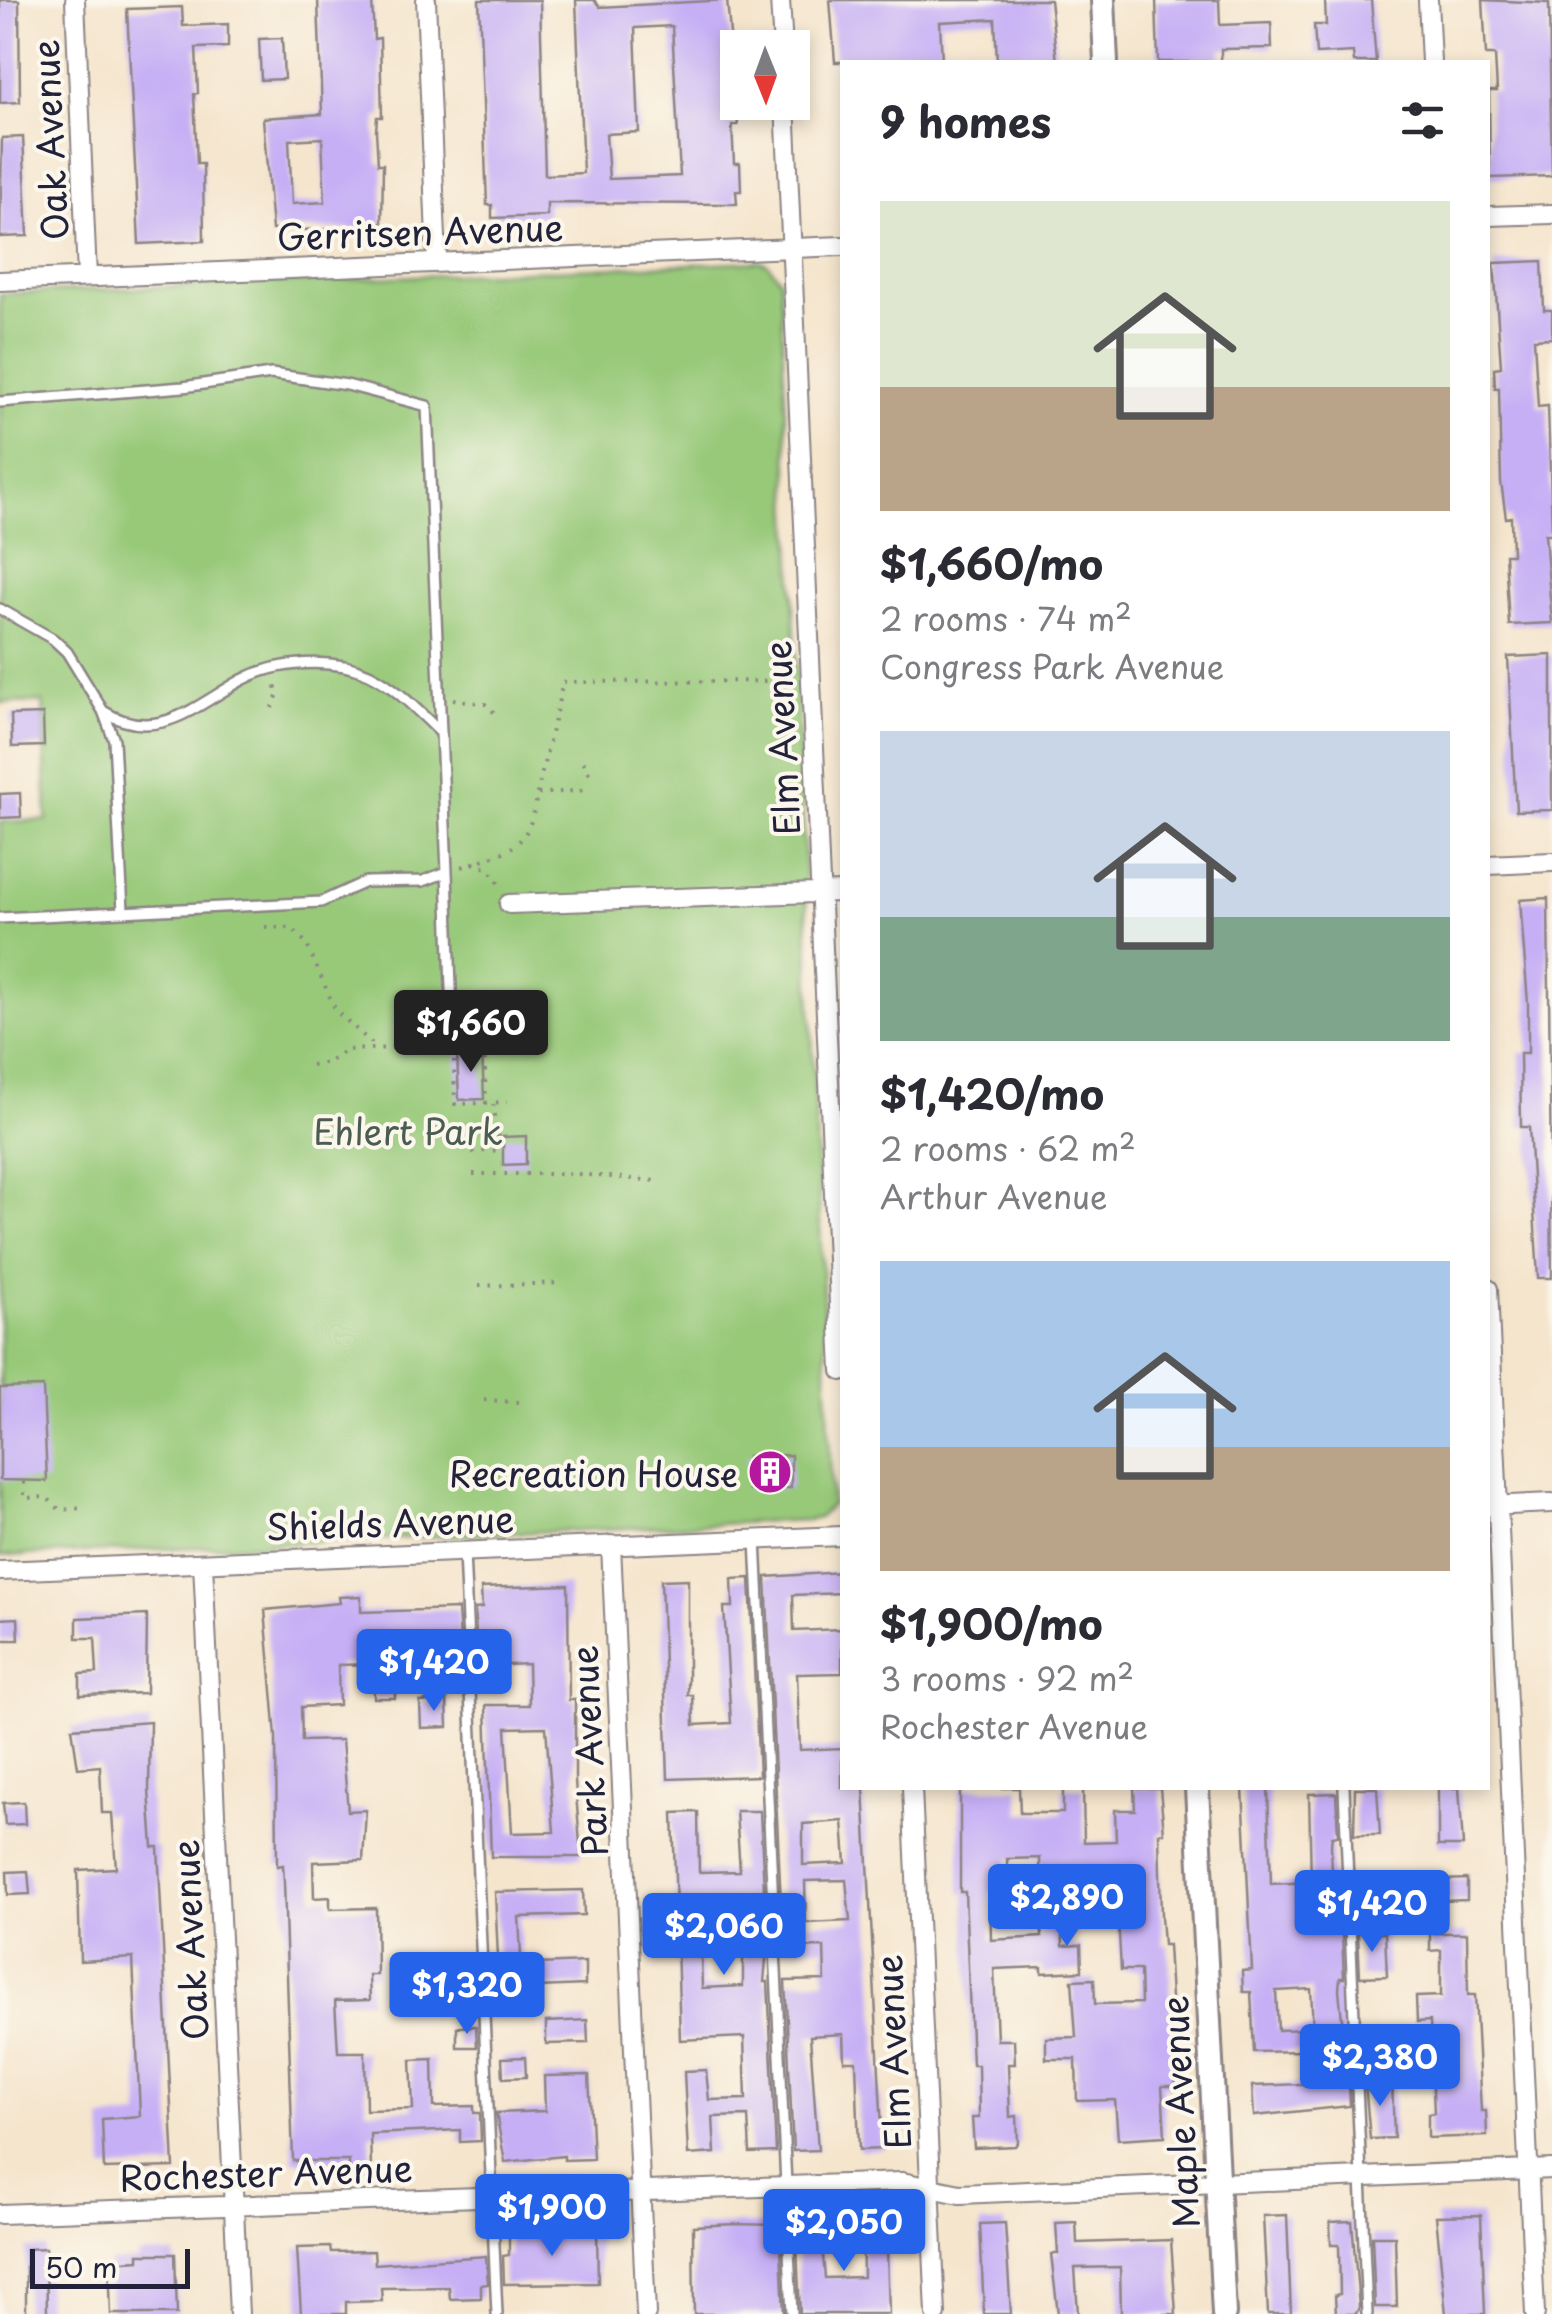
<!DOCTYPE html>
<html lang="en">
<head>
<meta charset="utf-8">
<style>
  body { margin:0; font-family:"Playpen Sans",sans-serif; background:#f2f2f3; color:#2b2b33; height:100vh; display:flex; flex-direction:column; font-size:38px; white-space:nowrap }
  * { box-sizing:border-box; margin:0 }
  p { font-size:32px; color:#7c7c81 }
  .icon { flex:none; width:55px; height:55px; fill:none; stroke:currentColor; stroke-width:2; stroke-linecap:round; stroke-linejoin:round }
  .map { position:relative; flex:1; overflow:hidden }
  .panel { position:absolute; left:840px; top:60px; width:650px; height:1730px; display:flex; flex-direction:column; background:#fff; border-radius:0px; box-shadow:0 5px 15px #0003 }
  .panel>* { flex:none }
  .needle { width:65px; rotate:179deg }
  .controls { position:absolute; left:720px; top:30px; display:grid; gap:20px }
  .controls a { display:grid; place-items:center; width:90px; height:90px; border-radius:0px; background:#fff; box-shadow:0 5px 15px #0003; font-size:50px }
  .scale { position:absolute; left:30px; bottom:25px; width:160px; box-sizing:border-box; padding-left:10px; border:5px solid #22223b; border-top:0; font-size:28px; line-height:35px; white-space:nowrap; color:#22223b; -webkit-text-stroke:8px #fbf7ec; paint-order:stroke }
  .price { position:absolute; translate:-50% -85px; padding:0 22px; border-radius:10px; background:#2563eb; color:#fff; font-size:32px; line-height:65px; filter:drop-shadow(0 2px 5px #0008) }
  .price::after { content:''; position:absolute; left:50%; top:60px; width:30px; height:22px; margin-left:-15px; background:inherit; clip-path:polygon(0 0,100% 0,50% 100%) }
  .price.active { background:#222; color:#fff }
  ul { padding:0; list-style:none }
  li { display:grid; align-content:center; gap:20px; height:530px; padding:0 40px }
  li span { display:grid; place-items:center; height:310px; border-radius:0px; color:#555 }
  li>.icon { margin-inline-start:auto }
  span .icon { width:180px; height:180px; fill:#fffc; stroke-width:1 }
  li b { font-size:42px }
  h2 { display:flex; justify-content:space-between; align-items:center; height:120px; padding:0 40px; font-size:42px }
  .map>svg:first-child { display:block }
  .green { fill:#98c979; stroke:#5d765a; stroke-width:2.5 }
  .building { fill:#c6aff5; fill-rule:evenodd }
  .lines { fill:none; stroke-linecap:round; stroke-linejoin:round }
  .service-casing { stroke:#8c8484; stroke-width:14 }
  .minor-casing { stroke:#8c8484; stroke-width:22 }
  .tertiary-casing { stroke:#8c8484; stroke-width:28 }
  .path { stroke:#8c8484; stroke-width:4; stroke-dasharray:2.5 8; stroke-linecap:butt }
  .service { stroke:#fff; stroke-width:9 }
  .minor { stroke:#fff; stroke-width:18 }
  .tertiary { stroke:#fff; stroke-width:22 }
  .labels { text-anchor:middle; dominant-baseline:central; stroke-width:8; stroke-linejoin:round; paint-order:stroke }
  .street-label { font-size:35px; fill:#22223b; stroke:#fbf7ec }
  .park-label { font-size:35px; fill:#4b5c51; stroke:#fbf7ec }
  .poi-label { font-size:35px; fill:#22223b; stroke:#fbf7ec; text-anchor:end }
</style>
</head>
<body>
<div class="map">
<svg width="1552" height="2314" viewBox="0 0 1552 2314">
  <rect width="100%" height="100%" fill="#fbf7ec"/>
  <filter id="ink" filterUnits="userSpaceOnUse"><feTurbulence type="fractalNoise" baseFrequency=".01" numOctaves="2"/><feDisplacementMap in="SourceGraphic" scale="20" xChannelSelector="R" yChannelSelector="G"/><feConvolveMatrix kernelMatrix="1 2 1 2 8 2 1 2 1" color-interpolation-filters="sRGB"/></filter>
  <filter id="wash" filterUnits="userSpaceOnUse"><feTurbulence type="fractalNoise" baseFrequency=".0048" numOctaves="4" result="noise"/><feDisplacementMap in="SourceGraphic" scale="40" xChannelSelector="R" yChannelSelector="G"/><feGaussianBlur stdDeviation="2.25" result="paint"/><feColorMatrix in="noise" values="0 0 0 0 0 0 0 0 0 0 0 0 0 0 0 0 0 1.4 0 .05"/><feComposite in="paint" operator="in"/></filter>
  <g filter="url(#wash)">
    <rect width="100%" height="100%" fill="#f5e5cd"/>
    <!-- green -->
    <path class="green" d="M 760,261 L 768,264 L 780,280 L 832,1504 L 818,1518 L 808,1520 L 0,1556 L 0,822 L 47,820 L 43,702 L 0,703 L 0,294 Z"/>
    <g id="blocks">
      <!-- building -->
      <path class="building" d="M 0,0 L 19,0 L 20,102 L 0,103 Z
        M 318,0 L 372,0 L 374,39 L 380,38 L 382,117 L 377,117 L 376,131 L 378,164 L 383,164 L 382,229 L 272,230 L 263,118 L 322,114 ZM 322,138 L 325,202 L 292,204 L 289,140 Z
        M 479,0 L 540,0 L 545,175 L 583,173 L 576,0 L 594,0 L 600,7 L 727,0 L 738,125 L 732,125 L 734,163 L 740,163 L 741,191 L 736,191 L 737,204 L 547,203 L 547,216 L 492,218 L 492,205 L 487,205 ZM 672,26 L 680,176 L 609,179 L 606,134 L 639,132 L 635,28 Z
        M 830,0 L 1050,0 L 1057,62 L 997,62 L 995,19 L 940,22 L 942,62 L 835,62 Z
        M 1156,0 L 1219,0 L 1220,25 L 1271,23 L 1272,48 L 1221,49 L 1221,62 L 1158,62 Z
        M 1325,0 L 1371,0 L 1376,62 L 1354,62 L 1353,52 L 1316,54 L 1314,25 L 1326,25 Z
        M 1483,0 L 1549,3 L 1552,176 L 1490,178 L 1489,91 L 1497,91 L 1495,55 L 1486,55 Z
        M 182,7 L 183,26 L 228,24 L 228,47 L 196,48 L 198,93 L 194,94 L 197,164 L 203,164 L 204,241 L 139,244 L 127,9 Z
        M 282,38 L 284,79 L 261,80 L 259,39 Z
        M 23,137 L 28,236 L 0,237 L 2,138 Z
        M 1542,261 L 1544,310 L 1552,310 L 1552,338 L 1534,339 L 1538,407 L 1548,406 L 1552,534 L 1545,534 L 1552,623 L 1509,625 L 1505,554 L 1512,554 L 1511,517 L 1506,518 L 1501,482 L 1499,388 L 1495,388 L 1494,368 L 1501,367 L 1494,263 Z
        M 1552,655 L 1552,810 L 1516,811 L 1508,657 Z
        M 43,714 L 44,746 L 12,747 L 11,715 Z
        M 20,793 L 21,817 L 0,818 L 0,794 Z
        M 1548,898 L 1552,1278 L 1538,1278 L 1529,1127 L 1521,1127 L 1520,1053 L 1528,1053 L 1528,1003 L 1520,900 Z
        M 482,1049 L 484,1099 L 459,1100 L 457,1053 Z
        M 526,1136 L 526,1164 L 503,1165 L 503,1137 Z
        M 43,1387 L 47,1481 L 0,1480 L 0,1388 Z
        M 791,1455 L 791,1488 L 749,1490 L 747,1456 Z
        M 842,1572 L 842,1593 L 793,1595 L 794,1631 L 842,1629 L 842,1673 L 797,1674 L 800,1750 L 842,1748 L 842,1788 L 864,1788 L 883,2149 L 859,2150 L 856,2061 L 844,2061 L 843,2034 L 810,2036 L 818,2150 L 793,2151 L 785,1981 L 825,1980 L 824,1947 L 783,1948 L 766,1577 ZM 843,1821 L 846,1863 L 803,1865 L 803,1824 ZM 846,1880 L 850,1921 L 806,1923 L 805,1881 Z
        M 750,1578 L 759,1776 L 668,1779 L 661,1580 L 688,1579 L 688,1695 L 693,1695 L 694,1725 L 731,1723 L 724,1607 L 733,1607 L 732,1579 Z
        M 568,1585 L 569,1700 L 575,1700 L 575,1781 L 581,1857 L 491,1857 L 486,1705 L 529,1705 L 528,1664 L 489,1666 L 488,1639 L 476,1639 L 475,1609 L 482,1608 L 481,1588 ZM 546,1727 L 554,1832 L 512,1833 L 506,1728 Z
        M 361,1596 L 361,1612 L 458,1609 L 460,1640 L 454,1640 L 455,1657 L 394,1658 L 395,1698 L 374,1698 L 373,1664 L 338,1665 L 339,1705 L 301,1707 L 302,1741 L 342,1740 L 348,1811 L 366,1810 L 363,1860 L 313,1862 L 314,1898 L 330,1897 L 330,1909 L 376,1908 L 377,1975 L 369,1975 L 370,2000 L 335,2001 L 338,2052 L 365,2052 L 366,2110 L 413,2109 L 411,2060 L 433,2059 L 434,2107 L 474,2106 L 474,2113 L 480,2113 L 481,2141 L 460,2142 L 460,2130 L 370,2134 L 371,2168 L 349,2169 L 349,2161 L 293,2161 L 284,1882 L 283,1865 L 277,1866 L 276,1737 L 265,1610 L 340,1603 L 339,1597 Z
        M 147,1615 L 146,1693 L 80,1695 L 80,1674 L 97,1673 L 95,1638 L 77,1638 L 77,1618 Z
        M 18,1618 L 19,1640 L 0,1640 L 0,1619 Z
        M 447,1700 L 448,1727 L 421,1728 L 420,1702 Z
        M 150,1722 L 149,1791 L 153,1847 L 158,1847 L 174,2167 L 104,2169 L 102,2119 L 140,2116 L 133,1958 L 80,1961 L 78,1870 L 116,1868 L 112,1813 L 102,1813 L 100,1766 L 78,1768 L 72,1728 Z
        M 960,1788 L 1019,1788 L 1020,1813 L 1063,1813 L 1063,1788 L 1083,1788 L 1084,1842 L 1116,1841 L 1115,1810 L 1135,1810 L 1134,1788 L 1160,1788 L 1164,1833 L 1159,1833 L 1161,1916 L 1163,1945 L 1168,1945 L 1176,2086 L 1162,2086 L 1165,2136 L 1118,2139 L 1115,2100 L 1077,2101 L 1076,2059 L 1046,2059 L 1046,2038 L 1076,2037 L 1072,1980 L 1094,1979 L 1095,2004 L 1141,2003 L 1140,1970 L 1121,1970 L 1117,1898 L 1061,1900 L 1063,1946 L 1081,1945 L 1082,1971 L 1042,1973 L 1042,1967 L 994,1969 L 997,2040 L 1014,2040 L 1015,2064 L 1008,2064 L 1010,2117 L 1017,2116 L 1018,2142 L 1015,2146 L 974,2148 L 972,2118 L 979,2118 L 978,2065 L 972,2065 L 965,1892 L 960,1892 ZM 1040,1858 L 1042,1937 L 991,1940 L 990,1891 L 1008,1891 L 1007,1859 Z
        M 1243,1788 L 1268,1788 L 1271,1884 L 1311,1882 L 1309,1794 L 1336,1793 L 1338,1835 L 1332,1836 L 1331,1844 L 1334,1934 L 1342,1934 L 1344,1978 L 1340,1978 L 1339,1990 L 1345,2050 L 1254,2052 L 1251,1992 L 1243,1992 L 1242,1971 L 1252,1970 ZM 1311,1989 L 1313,2029 L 1278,2030 L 1276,1991 Z
        M 1355,1788 L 1377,1788 L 1380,1835 L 1354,1835 Z
        M 1438,1788 L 1459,1788 L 1463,1846 L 1438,1846 Z
        M 24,1802 L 25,1824 L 5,1825 L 3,1803 Z
        M 736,1811 L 760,1811 L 767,1948 L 764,1982 L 768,1982 L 776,2152 L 750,2153 L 748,2116 L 713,2117 L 715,2153 L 688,2155 L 684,2071 L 706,2070 L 709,2100 L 746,2099 L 744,2037 L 680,2040 L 673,1813 L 698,1812 L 699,1872 L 740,1871 ZM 743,1920 L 743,1986 L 702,1988 L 700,1921 Z
        M 28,1871 L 30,1894 L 8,1895 L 7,1872 Z
        M 1467,1879 L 1467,1900 L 1417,1902 L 1416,1881 Z
        M 583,1890 L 584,1915 L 519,1917 L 521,1957 L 498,1958 L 495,1892 Z
        M 1358,1933 L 1385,1933 L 1387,1976 L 1360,1977 Z
        M 1430,1933 L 1467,1933 L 1468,1995 L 1475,1995 L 1481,2111 L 1486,2111 L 1487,2136 L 1428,2138 L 1428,2114 L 1434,2113 L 1430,2021 L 1417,2022 L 1416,1997 L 1441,1996 L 1441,1950 L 1430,1951 Z
        M 585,1962 L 585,1985 L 538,1987 L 538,1964 Z
        M 531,1995 L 531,2015 L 501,2016 L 500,1996 Z
        M 587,2020 L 588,2043 L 546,2044 L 546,2022 Z
        M 476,2026 L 477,2047 L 457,2047 L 457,2027 Z
        M 525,2057 L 526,2077 L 503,2078 L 502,2058 Z
        M 589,2075 L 593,2159 L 564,2160 L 564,2156 L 505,2162 L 496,2113 L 545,2111 L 544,2076 Z
        M 1392,2078 L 1394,2138 L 1370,2139 L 1365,2082 Z
        M 1349,2082 L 1350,2106 L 1254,2116 L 1252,2086 Z
        M 1287,2215 L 1291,2314 L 1268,2314 L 1263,2216 Z
        M 1481,2215 L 1485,2314 L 1446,2314 L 1436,2216 Z
        M 886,2217 L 889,2314 L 800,2314 L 796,2224 L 820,2223 L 825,2278 L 863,2277 L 862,2218 Z
        M 1352,2221 L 1359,2307 L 1356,2314 L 1336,2314 L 1335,2295 L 1340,2294 L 1339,2245 L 1331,2245 L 1330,2222 Z
        M 1076,2222 L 1077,2243 L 1171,2240 L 1176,2314 L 1121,2314 L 1120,2267 L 1075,2268 L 1078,2314 L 1058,2314 L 1051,2254 L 1058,2254 L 1056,2223 Z
        M 1005,2223 L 1011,2314 L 984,2314 L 980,2224 Z
        M 736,2224 L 780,2225 L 784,2314 L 694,2314 L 693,2226 Z
        M 597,2232 L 598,2283 L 504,2284 L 503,2256 L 509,2255 L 509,2235 Z
        M 1372,2236 L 1395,2236 L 1397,2307 L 1375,2307 Z
        M 330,2247 L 331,2252 L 374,2251 L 375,2264 L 486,2256 L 488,2284 L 481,2285 L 481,2298 L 450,2299 L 449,2287 L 381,2288 L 382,2301 L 346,2302 L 346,2314 L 301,2314 L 297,2248 Z
        M 46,2248 L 47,2314 L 26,2314 L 26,2249 Z
        M 139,2254 L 175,2254 L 177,2314 L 111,2314 L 109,2262 L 139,2260 Z"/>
    </g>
  </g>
  <g filter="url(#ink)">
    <use href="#blocks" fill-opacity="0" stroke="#8c8484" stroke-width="2.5"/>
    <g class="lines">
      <defs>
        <path id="service" d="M 0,402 L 183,387 L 271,374 L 347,385 L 427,406 L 447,872 L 423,881 L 365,882 L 321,902 L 0,918
          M 0,609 L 53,639 L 67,652 L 103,711 L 114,740 L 123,911
          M 103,711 C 157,745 196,705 242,680 C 277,661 332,657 369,674 C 396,687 418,711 440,732
          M 447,872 L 453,1046
          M 756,1539 L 792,2314
          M 464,1552 L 497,2314
          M 1344,1788 L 1367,2314"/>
        <path id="minor" d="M 75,0 L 87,277
          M 426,0 L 437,262
          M 780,0 L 783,48
          M 1428,0 L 1431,62
          M 785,102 L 842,1371
          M 1488,216 L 1552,214
          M 0,281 L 842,246
          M 1488,865 L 1552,862
          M 509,904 L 842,892
          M 1488,1289 L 1535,2314
          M 1488,1506 L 1552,1503
          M 611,1545 L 646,2314
          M 203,1563 L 239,2314
          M 0,1571 L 842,1536
          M 912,1788 L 936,2314
          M 0,2214 L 902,2182 L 960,2194 L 1552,2169"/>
        <path id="tertiary" d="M 1103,0 L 1106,62
          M 1197,1788 L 1224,2314"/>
      </defs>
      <!-- service casing -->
      <use href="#service" class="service-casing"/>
      <!-- minor casing -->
      <use href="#minor" class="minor-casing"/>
      <!-- tertiary casing -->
      <use href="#tertiary" class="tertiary-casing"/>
      <!-- path -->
      <path class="path" d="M 453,699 L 485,704 L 499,717
        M 272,708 L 278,694 L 275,685
        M 583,762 L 590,775
        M 537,794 L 563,682 L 783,681
        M 473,863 L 489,869 L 500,886
        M 462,867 C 511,850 529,850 537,794 L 586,790
        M 265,927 L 292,928 L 306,943 L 336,1011 L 378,1049
        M 469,1045 L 485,1045
        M 454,1061 L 455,1104 L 507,1102
        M 311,1065 L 329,1062 L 346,1050 L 440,1046
        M 486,1104 L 483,1003 L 502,1003
        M 472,1152 L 501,1150 L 493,1104
        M 473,1174 L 577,1174 L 657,1181
        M 479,1286 L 561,1283
        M 484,1400 L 518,1402
        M 24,1482 L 24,1498 L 46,1497 L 60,1510 L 82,1508"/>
      <!-- service -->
      <use href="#service" class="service"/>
      <!-- minor -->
      <use href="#minor" class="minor"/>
      <!-- tertiary -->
      <use href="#tertiary" class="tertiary"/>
    </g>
  </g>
  <!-- icons -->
  <defs>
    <symbol id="building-disc" viewBox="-11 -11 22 22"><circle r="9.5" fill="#b5179e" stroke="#fbf7ec"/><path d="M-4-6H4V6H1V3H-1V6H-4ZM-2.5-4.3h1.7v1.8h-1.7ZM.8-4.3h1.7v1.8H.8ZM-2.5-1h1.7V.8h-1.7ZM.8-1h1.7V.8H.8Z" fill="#fff"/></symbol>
  </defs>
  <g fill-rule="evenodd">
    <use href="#building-disc" x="745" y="1447" width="50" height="50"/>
  </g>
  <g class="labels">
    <!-- street labels -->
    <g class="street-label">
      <text transform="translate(49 140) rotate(-93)">Oak Avenue</text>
      <text transform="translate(420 231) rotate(-2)">Gerritsen Avenue</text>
      <text transform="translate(781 738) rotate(-93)">Elm Avenue</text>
      <text transform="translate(390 1522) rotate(-2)">Shields Avenue</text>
      <text transform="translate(588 1751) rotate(-93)">Park Avenue</text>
      <text transform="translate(189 1940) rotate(-93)">Oak Avenue</text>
      <text transform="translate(892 2052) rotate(-93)">Elm Avenue</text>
      <text transform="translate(1179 2112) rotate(-93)">Maple Avenue</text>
      <text transform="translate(266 2172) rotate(-2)">Rochester Avenue</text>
    </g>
    <!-- park labels -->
    <g class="park-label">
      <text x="408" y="1130">Ehlert Park</text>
    </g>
    <!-- poi labels -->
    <g class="poi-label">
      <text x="738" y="1472">Recreation House</text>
    </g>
  </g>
</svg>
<div class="controls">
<a><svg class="needle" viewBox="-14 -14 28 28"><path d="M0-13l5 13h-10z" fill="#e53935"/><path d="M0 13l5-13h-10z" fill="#7c7c81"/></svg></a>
</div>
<div class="scale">50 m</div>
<b class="price active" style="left:471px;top:1075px">$1,660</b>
<b class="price" style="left:434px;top:1714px">$1,420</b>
<b class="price" style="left:1067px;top:1949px">$2,890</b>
<b class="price" style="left:1372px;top:1955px">$1,420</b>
<b class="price" style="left:724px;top:1978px">$2,060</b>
<b class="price" style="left:467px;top:2037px">$1,320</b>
<b class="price" style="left:1380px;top:2109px">$2,380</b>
<b class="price" style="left:552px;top:2259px">$1,900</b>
<b class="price" style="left:844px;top:2274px">$2,050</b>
<section class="panel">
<h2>9 homes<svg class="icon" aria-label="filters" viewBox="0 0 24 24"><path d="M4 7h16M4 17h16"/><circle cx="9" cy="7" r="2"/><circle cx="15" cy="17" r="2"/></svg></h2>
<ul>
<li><span style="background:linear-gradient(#dfe7d0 60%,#b9a48a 0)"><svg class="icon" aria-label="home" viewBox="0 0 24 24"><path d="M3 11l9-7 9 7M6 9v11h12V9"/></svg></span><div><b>$1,660/mo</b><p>2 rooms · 74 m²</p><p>Congress Park Avenue</p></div></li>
<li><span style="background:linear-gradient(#c9d6e8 60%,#7fa58c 0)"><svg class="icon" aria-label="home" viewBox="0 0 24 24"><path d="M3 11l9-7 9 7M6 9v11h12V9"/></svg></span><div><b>$1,420/mo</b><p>2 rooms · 62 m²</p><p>Arthur Avenue</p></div></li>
<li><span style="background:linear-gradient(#a9c7e8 60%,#b9a48a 0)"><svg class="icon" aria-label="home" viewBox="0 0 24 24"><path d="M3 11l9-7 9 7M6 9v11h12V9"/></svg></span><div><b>$1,900/mo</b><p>3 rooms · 92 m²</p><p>Rochester Avenue</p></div></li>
</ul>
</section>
</div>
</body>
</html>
